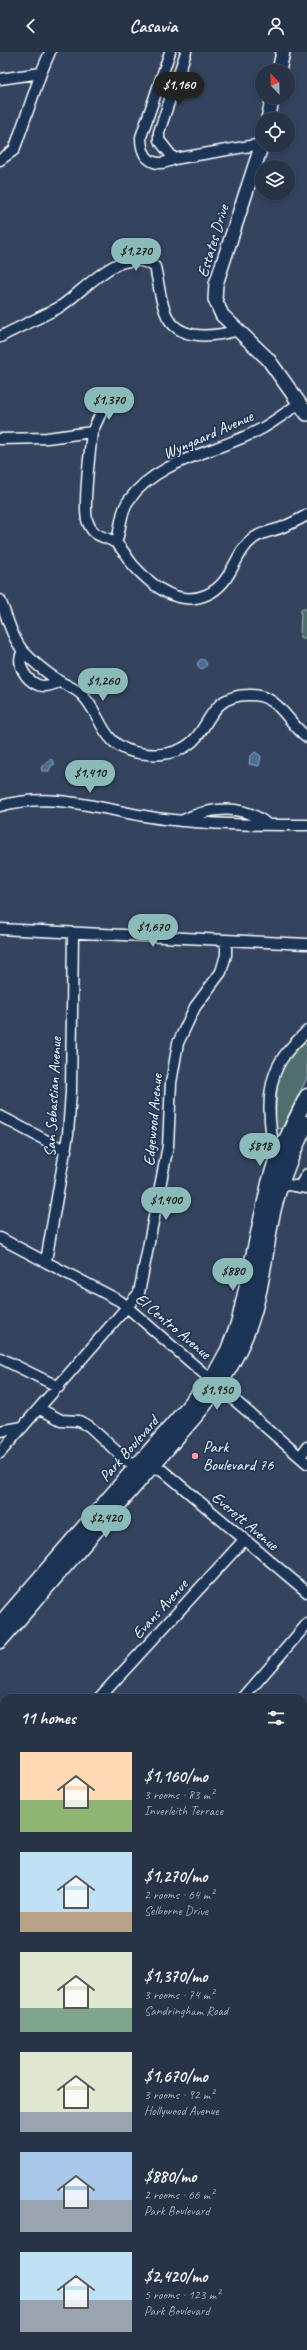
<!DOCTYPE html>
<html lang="en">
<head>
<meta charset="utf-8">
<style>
  body { margin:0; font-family:Caveat,sans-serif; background:#333f52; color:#f1f3f6; height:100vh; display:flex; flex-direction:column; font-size:15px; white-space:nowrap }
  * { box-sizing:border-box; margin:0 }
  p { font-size:13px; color:#a4aab4 }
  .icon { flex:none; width:22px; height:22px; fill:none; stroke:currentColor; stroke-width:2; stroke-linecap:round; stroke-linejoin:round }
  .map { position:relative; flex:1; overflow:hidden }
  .panel { position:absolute; left:0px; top:1642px; width:307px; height:656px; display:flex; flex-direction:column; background:#273347; border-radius:12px 12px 0 0; box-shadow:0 2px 6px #0003,0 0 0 1px #434e60 }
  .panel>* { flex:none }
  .needle { width:26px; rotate:337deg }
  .buttons { position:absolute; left:255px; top:12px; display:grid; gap:8px }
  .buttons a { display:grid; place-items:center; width:40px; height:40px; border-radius:50%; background:#273347; box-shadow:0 2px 6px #0003,0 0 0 1px #434e60; font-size:20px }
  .price { position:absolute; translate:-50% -34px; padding:0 9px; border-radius:14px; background:#8bbbb9; color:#111; font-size:13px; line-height:26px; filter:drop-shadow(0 1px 2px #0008) }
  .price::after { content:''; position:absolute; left:50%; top:24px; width:12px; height:9px; margin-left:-6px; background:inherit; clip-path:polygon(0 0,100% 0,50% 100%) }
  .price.selected { background:#222; color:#fff }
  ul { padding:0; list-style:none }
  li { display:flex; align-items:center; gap:12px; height:100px; padding:0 20px }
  li span { display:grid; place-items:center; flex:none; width:112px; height:80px; border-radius:0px; color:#555 }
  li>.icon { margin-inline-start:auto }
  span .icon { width:48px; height:48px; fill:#fffc; stroke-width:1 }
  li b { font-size:17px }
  h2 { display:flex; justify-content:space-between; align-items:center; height:48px; padding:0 20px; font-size:17px }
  header { display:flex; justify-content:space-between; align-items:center; height:52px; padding:0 20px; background:#273347; font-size:18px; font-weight:700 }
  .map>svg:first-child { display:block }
  .green { fill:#4f6e6d; stroke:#a7b6b6 }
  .water { fill:#4a6e92; stroke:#92a8be }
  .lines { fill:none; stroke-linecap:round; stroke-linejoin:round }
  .minor-casing { stroke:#fff; stroke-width:13 }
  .tertiary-casing { stroke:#fff; stroke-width:16 }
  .secondary-casing { stroke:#fff; stroke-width:17 }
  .minor { stroke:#1d3557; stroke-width:10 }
  .tertiary { stroke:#1d3557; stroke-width:13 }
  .secondary { stroke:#1d3557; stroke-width:14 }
  .poi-dot { fill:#ff9aa2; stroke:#1d3557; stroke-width:1.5 }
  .labels { text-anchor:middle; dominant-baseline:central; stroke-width:3.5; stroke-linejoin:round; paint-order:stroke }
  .street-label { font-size:16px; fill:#fff; stroke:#1d3557 }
  .poi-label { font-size:16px; fill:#fff; stroke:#1d3557; text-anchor:start }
</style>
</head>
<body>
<header><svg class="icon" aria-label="back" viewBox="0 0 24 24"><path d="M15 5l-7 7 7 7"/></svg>Casavia<svg class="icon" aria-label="person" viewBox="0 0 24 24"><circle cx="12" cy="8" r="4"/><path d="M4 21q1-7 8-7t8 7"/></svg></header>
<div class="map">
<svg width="307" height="2298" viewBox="0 0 307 2298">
  <rect width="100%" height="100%" fill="#34445f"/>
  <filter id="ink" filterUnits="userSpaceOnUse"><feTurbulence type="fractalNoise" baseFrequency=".025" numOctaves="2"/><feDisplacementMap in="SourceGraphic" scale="8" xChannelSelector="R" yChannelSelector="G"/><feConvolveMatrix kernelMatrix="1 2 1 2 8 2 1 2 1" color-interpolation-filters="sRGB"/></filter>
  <g filter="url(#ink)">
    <!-- green -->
    <path class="green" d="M 301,557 L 307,557 L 307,586 L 300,586 Z
      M 307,984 L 307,1026 L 282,1076 L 278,1077 L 275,1075 L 278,1021 L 286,1008 Z"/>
    <!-- water -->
    <path class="water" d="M197.5 612a4.5 4.5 0 1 1 9 0a4.5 4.5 0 1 1-9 0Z
      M 255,700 L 261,704 L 259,714 L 249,712 L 250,705 Z
      M 51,707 L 55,712 L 51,714 L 49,719 L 42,719 L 41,715 Z"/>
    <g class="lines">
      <defs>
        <path id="minor" d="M 170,0 L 141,85 C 141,107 154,117 174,107 L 262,92
          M 0,27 L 41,21
          M 174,107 L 159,88 L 159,80 L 186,0
          M 0,108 L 14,98 L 18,87 L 41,21 L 50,0
          M 0,285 C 19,275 39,266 58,256 C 85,240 119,191 155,215 C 159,231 160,252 168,266 C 182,290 217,284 239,278
          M 92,380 L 106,350
          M 0,387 L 47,386 L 92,380 C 90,400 83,450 87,468 C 93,487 105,483 116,491 C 123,497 127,506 133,513 C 151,533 178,555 206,543 C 234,531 233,501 254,486 C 263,479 276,479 285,474 C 293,471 300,467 307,463
          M 116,491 C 121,478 120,459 129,448 C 159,406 217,401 259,378 C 273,371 286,360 300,351
          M 0,548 C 7,564 12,587 24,600 C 34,611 47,621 59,629 C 67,634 75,636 82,643 C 96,656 99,675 112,688 C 127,704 162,706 181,697 C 212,683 204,644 248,643 C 279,641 286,670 307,685
          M 23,599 C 15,612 26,628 38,633 C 46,636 53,632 60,630
          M 0,754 C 59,738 106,760 164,767 C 212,773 259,773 307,773
          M 181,769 C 209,755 244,751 268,773
          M 0,877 L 307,892
          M 0,1064 L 66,1099
          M 276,1108 C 269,1075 263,1033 284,1004 C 290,995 299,987 307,979
          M 275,1131 L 307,1136
          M 299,1135 L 307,1122
          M 0,1186 L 120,1249 L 307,1411
          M 46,1209 L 68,1082 L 71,1040 L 73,881
          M 0,1306 L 59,1335
          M 40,1357 L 61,1368 L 79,1369 L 89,1374 L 127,1409 L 162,1418 L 307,1540
          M 0,1379 L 23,1375
          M 0,1401 L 139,1241 L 168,1094 L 171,1031 L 178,991 L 195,955 L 221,920 L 226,903 L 226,889
          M 300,1405 L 307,1395
          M 99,1646 L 244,1488
          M 243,1646 L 307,1572
          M 0,1689 L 4,1690
          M 303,1748 L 307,1748
          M 0,1786 L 4,1787
          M 0,1831 L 4,1832
          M 303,1904 L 307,1903
          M 0,1957 L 4,1956
          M 303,2194 L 307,2218
          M 111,2294 L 112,2298
          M 216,2294 L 217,2298
          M 295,2298 L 307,2296"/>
        <path id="tertiary" d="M 279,19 L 283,0
          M 268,67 L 273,45
          M 262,92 L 216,232 L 215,247 L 222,263 L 268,307 L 307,362"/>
        <path id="secondary" d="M 0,1572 L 212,1327 L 228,1298 L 239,1269 L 269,1131 L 276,1108 L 307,1044
          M 0,1589 L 192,1368 C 217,1339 236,1310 249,1275 C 262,1240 265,1201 272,1165 C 279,1132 292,1101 307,1071"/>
      </defs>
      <!-- minor casing -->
      <use href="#minor" class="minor-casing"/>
      <!-- tertiary casing -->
      <use href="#tertiary" class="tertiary-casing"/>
      <!-- secondary casing -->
      <use href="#secondary" class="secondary-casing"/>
      <!-- minor -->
      <use href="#minor" class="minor"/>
      <!-- tertiary -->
      <use href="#tertiary" class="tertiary"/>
      <!-- secondary -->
      <use href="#secondary" class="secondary"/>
    </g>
  </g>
  <!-- markers -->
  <circle class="poi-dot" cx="195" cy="1404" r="4"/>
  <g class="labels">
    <!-- street labels -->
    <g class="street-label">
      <text transform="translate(213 189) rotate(-73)">Estates Drive</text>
      <text transform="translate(208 383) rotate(-24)">Wyngaard Avenue</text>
      <text transform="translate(53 1045) rotate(-87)">San Sebastian Avenue</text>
      <text transform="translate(153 1068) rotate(-85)">Edgewood Avenue</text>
      <text transform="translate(173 1274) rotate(40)">El Centro Avenue</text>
      <text transform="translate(129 1397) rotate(-49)">Park Boulevard</text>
      <text transform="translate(245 1469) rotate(40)">Everett Avenue</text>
      <text transform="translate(160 1557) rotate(-48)">Evans Avenue</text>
    </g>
    <!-- poi labels -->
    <g class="poi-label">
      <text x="203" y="1395">Park<tspan x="203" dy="18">Boulevard 76</tspan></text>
    </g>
  </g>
</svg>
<div class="buttons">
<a><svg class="needle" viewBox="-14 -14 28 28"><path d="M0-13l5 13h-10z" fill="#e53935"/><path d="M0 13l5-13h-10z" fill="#a4aab4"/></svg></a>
<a><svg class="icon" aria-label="locate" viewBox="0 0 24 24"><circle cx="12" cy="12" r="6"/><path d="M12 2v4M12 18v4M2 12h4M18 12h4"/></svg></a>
<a><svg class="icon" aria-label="layers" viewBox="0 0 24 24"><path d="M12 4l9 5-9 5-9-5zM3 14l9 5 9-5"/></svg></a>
</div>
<b class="price selected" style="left:179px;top:54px">$1,160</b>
<b class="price" style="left:136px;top:220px">$1,270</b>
<b class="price" style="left:109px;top:369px">$1,370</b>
<b class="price" style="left:103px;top:650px">$1,260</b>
<b class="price" style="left:90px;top:742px">$1,410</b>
<b class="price" style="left:153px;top:896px">$1,670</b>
<b class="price" style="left:260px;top:1115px">$818</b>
<b class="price" style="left:166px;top:1169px">$1,400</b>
<b class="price" style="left:233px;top:1240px">$880</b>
<b class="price" style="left:217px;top:1359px">$1,950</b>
<b class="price" style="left:106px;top:1487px">$2,420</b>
<section class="panel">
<h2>11 homes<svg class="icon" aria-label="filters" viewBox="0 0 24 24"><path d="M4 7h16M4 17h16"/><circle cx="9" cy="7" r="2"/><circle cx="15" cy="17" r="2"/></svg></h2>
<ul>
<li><span style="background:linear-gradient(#ffd9b3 60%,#8fb573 0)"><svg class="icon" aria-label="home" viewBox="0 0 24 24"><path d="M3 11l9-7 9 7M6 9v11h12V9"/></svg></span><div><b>$1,160/mo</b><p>3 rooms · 83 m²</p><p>Inverleith Terrace</p></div></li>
<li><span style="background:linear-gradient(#bfe0f5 75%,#b9a48a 0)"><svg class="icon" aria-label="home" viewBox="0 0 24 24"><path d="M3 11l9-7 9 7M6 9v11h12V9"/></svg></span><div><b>$1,270/mo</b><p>2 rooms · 64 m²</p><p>Selborne Drive</p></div></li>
<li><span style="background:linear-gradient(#dfe7d0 70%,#7fa58c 0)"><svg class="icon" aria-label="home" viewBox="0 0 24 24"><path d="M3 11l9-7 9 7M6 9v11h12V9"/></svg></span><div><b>$1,370/mo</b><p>3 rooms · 74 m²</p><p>Sandringham Road</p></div></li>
<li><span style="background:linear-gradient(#dfe7d0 75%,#9aa5b1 0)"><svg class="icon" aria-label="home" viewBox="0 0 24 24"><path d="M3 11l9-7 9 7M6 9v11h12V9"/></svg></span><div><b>$1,670/mo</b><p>3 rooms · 92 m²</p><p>Hollywood Avenue</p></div></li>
<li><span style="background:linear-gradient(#a9c7e8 60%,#9aa5b1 0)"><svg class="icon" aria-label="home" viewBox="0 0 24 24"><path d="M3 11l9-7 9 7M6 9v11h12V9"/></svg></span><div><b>$880/mo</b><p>2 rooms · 66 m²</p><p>Park Boulevard</p></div></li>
<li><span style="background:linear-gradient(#bfe0f5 60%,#9aa5b1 0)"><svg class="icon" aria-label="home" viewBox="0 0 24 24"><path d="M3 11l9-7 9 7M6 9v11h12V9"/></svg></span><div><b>$2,420/mo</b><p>5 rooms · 123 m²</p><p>Park Boulevard</p></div></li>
</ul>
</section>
</div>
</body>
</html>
